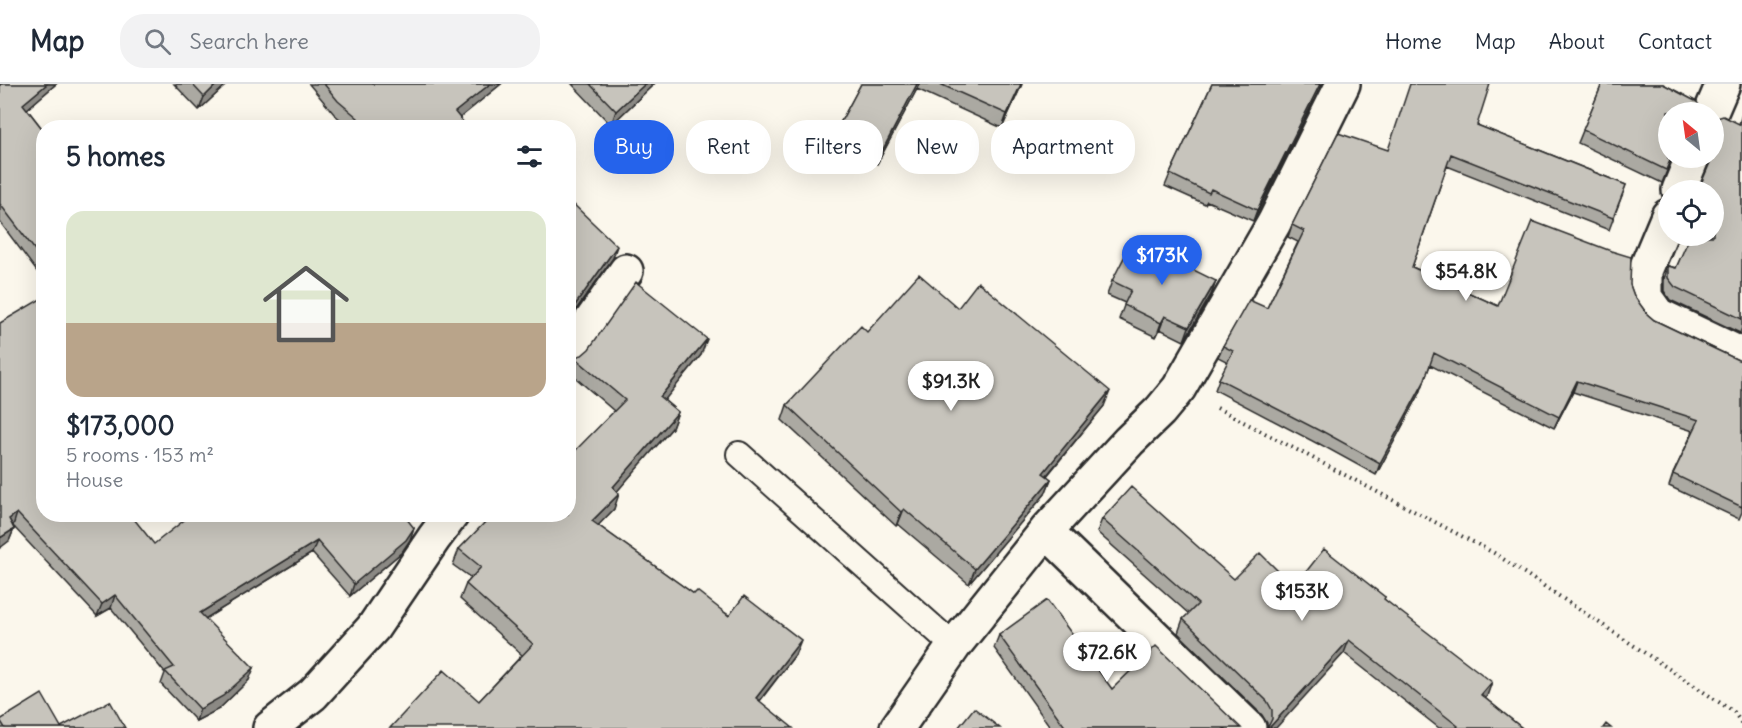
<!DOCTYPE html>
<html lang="en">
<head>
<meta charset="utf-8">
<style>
  body { margin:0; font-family:Delius,sans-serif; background:#f2f2f3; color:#1f2937; height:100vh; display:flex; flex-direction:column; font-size:22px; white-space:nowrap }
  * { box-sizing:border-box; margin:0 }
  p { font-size:20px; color:#747a83 }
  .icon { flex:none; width:33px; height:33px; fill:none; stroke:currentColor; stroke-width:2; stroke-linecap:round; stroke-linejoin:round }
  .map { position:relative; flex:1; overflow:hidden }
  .panel { position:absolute; left:36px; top:36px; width:540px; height:402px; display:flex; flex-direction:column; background:#fff; border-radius:24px; box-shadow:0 6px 24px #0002 }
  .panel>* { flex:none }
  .guide { position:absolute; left:594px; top:36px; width:570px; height:54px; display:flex; gap:12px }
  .needle { width:39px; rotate:331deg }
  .fabs { position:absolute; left:1658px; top:18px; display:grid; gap:12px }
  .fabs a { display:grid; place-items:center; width:66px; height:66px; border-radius:50%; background:#fff; box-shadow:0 6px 24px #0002; font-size:30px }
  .price { position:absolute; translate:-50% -51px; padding:0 14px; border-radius:21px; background:#fff; color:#222; font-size:20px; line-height:39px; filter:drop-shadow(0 2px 3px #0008) }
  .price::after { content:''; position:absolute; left:50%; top:36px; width:18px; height:14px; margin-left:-9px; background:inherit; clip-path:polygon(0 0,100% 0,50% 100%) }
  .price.on { background:#2563eb; color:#fff }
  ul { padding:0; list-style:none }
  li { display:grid; align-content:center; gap:12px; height:318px; padding:0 30px }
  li+li { border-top:2px solid #e0e1e3 }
  li span { display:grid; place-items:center; height:186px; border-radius:18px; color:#555 }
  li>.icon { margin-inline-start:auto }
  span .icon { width:108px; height:108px; fill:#fffc; stroke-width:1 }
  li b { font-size:26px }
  h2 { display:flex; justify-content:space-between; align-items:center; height:72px; padding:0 30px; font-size:26px }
  .pill { padding:0 21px; border-radius:24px; background:#fff; box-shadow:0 6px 24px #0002; font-size:21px; line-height:54px }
  .pill.on { background:#2563eb; color:#fff }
  header { display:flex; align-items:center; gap:36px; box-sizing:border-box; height:84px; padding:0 30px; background:#fff; border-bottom:2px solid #e0e1e3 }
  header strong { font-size:28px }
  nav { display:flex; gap:33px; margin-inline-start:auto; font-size:21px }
  .search { width:420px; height:54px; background:#f2f2f3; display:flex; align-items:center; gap:15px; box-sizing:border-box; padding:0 21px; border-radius:24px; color:#747a83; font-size:22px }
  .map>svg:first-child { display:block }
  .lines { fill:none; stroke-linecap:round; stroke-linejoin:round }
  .lane-casing { stroke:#2b2b2b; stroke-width:28 }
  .street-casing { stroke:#2b2b2b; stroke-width:38 }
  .path { stroke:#2b2b2b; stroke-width:4; stroke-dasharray:1.5 4.5; stroke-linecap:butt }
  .lane { stroke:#fbf7ec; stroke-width:24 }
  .street { stroke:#fbf7ec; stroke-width:33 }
  .wall { fill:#aba9a2; stroke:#2b2b2b; stroke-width:1.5 }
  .shaded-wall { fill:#8b8984; stroke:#2b2b2b; stroke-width:1.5 }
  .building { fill:#c7c4bc; stroke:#2b2b2b; stroke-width:1.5 }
</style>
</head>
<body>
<header>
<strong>Map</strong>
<div class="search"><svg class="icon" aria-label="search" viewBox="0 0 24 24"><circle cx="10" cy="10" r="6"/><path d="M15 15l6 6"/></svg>Search here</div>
<nav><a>Home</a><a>Map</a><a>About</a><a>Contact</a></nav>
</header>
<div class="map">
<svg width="1742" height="644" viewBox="0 0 1742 644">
  <rect width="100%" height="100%" fill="#fbf7ec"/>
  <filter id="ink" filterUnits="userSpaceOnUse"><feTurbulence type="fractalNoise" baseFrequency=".0167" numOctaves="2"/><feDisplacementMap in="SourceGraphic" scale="12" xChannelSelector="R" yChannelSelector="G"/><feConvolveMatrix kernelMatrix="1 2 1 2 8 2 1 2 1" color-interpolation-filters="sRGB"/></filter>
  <g filter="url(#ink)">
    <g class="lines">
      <defs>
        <path id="lane" d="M 739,370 L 954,562"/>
        <path id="street" d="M 1711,28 L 1723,0
          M 1679,106 L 1692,74
          M 1668,132 L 1645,187 L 1645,213 L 1658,231 L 1742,271
          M 568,270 L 626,187
          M 1046,447 L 1249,644
          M 270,644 L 313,610 L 373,544 L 434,454 L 452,430
          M 897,644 L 954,562 L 1046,447 L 1129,357 L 1160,327 L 1179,304 L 1274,139 L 1343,0"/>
      </defs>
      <!-- lane casing -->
      <use href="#lane" class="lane-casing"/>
      <!-- street casing -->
      <use href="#street" class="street-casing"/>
      <!-- path -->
      <path class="path" d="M 1217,324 L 1494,469 L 1734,628 L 1742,640"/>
      <!-- lane -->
      <use href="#lane" class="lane"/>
      <!-- street -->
      <use href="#street" class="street"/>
    </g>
    <!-- wall -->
    <path class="wall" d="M 0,0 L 56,0 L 27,25 L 44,47 L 44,197 L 0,138 Z
      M 174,0 L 227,0 L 199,26 Z
      M 309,0 L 501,0 L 460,33 L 350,44 L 334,30 Z
      M 572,0 L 654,0 L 611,41 Z
      M 861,0 L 1022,0 L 1002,44 L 917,5 L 877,80 L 833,57 L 838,43 Z
      M 1212,0 L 1322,0 L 1253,137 L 1207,117 L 1205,120 L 1165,102 L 1170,90 Z
      M 1602,0 L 1663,0 L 1697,18 L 1701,27 L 1703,28 L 1668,28 L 1668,74 L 1672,74 L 1662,99 L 1578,59 Z
      M 1742,30 L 1742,244 L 1740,249 L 1670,216 L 1664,207 L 1664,195 L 1668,182 L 1676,184 L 1713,106 L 1698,106 L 1710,79 L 1710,74 L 1713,74 L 1713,33 L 1739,40 Z
      M 1477,41 L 1626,101 L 1609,146 L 1447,82 L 1412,183 L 1498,222 L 1630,201 L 1634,212 L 1647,230 L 1654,236 L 1738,276 L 1742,277 L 1742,428 L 1739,435 L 1669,402 L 1673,390 L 1693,347 L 1573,308 L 1554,344 L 1430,281 L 1420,309 L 1376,391 L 1318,359 L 1318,360 L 1215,306 L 1219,295 L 1228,278 L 1218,273 L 1223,262 L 1267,224 L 1298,158 L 1288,153 L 1292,141 L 1388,66 Z
      M 1112,197 L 1216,197 L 1211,211 L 1184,257 L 1160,245 L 1156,253 L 1119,235 L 1125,219 L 1107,211 Z
      M 44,213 L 44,430 L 154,460 L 414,444 L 410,456 L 402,468 L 350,512 L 312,469 L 205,535 L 249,596 L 219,625 L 196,637 L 161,600 L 165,589 L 111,524 L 97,532 L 13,442 L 14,445 L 9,457 Z
      M 958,224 L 1104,322 L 1047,392 L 1051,395 L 1045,410 L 969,500 L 898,440 L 896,442 L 782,336 L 787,321 L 867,248 Z
      M 701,271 L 664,316 L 678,328 L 672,344 L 617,407 L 614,425 L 598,441 L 694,510 L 795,571 L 760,617 L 479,617 L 522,571 L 460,515 L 466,500 L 471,494 L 453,481 L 459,465 L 568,430 L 614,327 L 569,288 L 574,273 Z
      M 1102,435 L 1234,495 L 1294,503 L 1385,513 L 1384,515 L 1487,612 L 1485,614 L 1522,644 L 1439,644 L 1344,569 L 1267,643 L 1267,639 L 1262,631 L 1178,549 L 1183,535 L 1189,530 L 1097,448 Z
      M 999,551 L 1112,605 L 1241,644 L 1051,644 L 994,564 Z
      M 0,636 L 61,643 L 125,644 L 0,644 Z"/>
    <!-- shaded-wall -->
    <path class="shaded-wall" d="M 47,0 L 56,0 L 19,32 L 23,20 Z
      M 217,0 L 227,0 L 199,26 L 204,13 Z
      M 490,0 L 501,0 L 451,41 L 455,28 Z
      M 645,0 L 654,0 L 611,41 L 616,27 Z
      M 917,0 L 919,0 L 917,5 L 877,80 L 882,67 Z
      M 1021,0 L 1022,0 L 1002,44 L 1007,30 Z
      M 1320,0 L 1322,0 L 1253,137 L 1257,126 Z
      M 617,162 L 613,174 L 568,237 L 568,231 Z
      M 1216,197 L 1211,211 L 1184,257 L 1189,243 Z
      M 1165,232 L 1160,245 L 1156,253 L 1161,239 Z
      M 707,255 L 701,271 L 655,328 L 660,313 Z
      M 1577,297 L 1573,308 L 1554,344 L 1559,333 Z
      M 1424,298 L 1420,309 L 1376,391 L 1380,379 Z
      M 1110,307 L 1104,322 L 1037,403 L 1043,389 Z
      M 678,328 L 672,344 L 607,419 L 613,403 Z
      M 1051,395 L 1045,410 L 969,500 L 975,485 Z
      M 619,410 L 614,425 L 587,453 L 592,437 Z
      M 904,425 L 898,440 L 896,442 L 901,428 Z
      M 17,429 L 13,442 L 9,435 Z
      M 414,444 L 410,456 L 402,468 L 350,512 L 354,500 Z
      M 14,445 L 9,457 L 0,464 L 0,454 Z
      M 317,457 L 312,469 L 195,541 L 200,529 Z
      M 115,511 L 111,524 L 97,532 L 102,520 Z
      M 801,556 L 795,571 L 750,629 L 756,614 Z
      M 1349,556 L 1344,569 L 1276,644 L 1269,644 Z
      M 254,584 L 249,596 L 219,625 L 196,637 L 200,625 Z
      M 1492,598 L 1487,612 L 1476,625 L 1481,611 Z"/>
    <!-- building -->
    <path class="building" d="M 0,0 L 47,0 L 23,20 L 44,47 L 44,178 L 0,120 Z
      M 192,0 L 217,0 L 204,13 Z
      M 324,0 L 490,0 L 455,28 L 468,44 L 350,44 L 358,34 L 338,17 Z
      M 590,0 L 645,0 L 616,27 Z
      M 861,0 L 917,0 L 882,67 L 838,43 Z
      M 940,0 L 1021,0 L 1007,30 Z
      M 1212,0 L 1320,0 L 1257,126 L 1211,105 L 1209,109 L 1170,90 Z
      M 1410,0 L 1490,0 L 1477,41 L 1626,101 L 1613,134 L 1451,70 L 1412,183 L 1498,222 L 1532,137 L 1611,167 L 1631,173 L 1630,201 L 1634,212 L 1647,230 L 1654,236 L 1738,276 L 1742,277 L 1742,423 L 1673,390 L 1699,336 L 1577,297 L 1559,333 L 1434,269 L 1424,298 L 1380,379 L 1322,347 L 1322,348 L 1219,295 L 1233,267 L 1223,262 L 1249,216 L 1267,224 L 1304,147 L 1292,141 L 1338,49 L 1388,66 Z
      M 1602,0 L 1663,0 L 1697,18 L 1701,27 L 1703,28 L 1668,28 L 1668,74 L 1671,74 L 1666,86 L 1583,46 Z
      M 1723,32 L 1741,41 L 1742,35 L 1742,235 L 1675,203 L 1668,194 L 1668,182 L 1676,184 L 1690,152 L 1713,152 L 1713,106 L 1708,106 L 1700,102 L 1712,74 L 1713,74 L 1714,68 L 1715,58 L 1713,54 L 1713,33 L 1717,34 Z
      M 568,115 L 617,162 L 568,231 Z
      M 1133,156 L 1216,197 L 1189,243 L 1165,232 L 1161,239 L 1124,221 L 1131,206 L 1112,197 Z
      M 919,190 L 958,224 L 978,198 L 1110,307 L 1043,389 L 1051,395 L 975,485 L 904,425 L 901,428 L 787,321 L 861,242 L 867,248 Z
      M 636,198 L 707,255 L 660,313 L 678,328 L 613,403 L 619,410 L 592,437 L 694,510 L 697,507 L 729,532 L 744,512 L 801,556 L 756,614 L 793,644 L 390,644 L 444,586 L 479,617 L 533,560 L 466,500 L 481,483 L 459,465 L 493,430 L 568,430 L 568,374 L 625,316 L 574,273 L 582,271 L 589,265 Z
      M 44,213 L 44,430 L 130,430 L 154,460 L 192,430 L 403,430 L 414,444 L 406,456 L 354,500 L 317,457 L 200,529 L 254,584 L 223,612 L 200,625 L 165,587 L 174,583 L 115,511 L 102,520 L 17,429 L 9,435 L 14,445 L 0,454 L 0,239 Z
      M 1131,403 L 1234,495 L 1260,469 L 1294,503 L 1324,465 L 1385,513 L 1384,515 L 1492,598 L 1481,611 L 1522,644 L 1456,644 L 1458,642 L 1349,556 L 1269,644 L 1266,644 L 1268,643 L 1272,635 L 1272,626 L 1267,617 L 1183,535 L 1198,520 L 1102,435 Z
      M 1047,516 L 1112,605 L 1156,562 L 1241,644 L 1066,644 L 999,551 Z
      M 42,610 L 61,643 L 110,617 L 125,644 L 5,644 L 0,636 Z
      M 974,624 L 1000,644 L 958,644 Z
      M 1606,640 L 1611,644 L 1603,644 Z"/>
  </g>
</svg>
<div class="fabs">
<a><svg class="needle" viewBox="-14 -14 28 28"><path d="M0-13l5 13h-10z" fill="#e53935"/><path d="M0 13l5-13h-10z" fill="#747a83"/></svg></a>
<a><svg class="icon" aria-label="locate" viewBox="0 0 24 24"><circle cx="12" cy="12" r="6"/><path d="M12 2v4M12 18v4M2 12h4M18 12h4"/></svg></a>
</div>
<b class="price on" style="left:1162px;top:202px">$173K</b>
<b class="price" style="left:1466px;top:218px">$54.8K</b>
<b class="price" style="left:951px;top:328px">$91.3K</b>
<b class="price" style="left:1302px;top:538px">$153K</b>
<b class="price" style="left:1107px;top:599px">$72.6K</b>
<div class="guide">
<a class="pill on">Buy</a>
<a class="pill">Rent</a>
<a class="pill">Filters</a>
<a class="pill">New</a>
<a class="pill">Apartment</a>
</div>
<section class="panel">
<h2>5 homes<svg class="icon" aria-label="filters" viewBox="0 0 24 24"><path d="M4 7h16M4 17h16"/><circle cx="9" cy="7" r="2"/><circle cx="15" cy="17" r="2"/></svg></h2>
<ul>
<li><span style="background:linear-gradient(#dfe7d0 60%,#b9a48a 0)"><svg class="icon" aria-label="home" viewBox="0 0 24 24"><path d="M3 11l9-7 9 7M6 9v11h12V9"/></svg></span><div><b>$173,000</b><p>5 rooms · 153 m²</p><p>House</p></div></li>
</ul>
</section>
</div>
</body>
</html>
